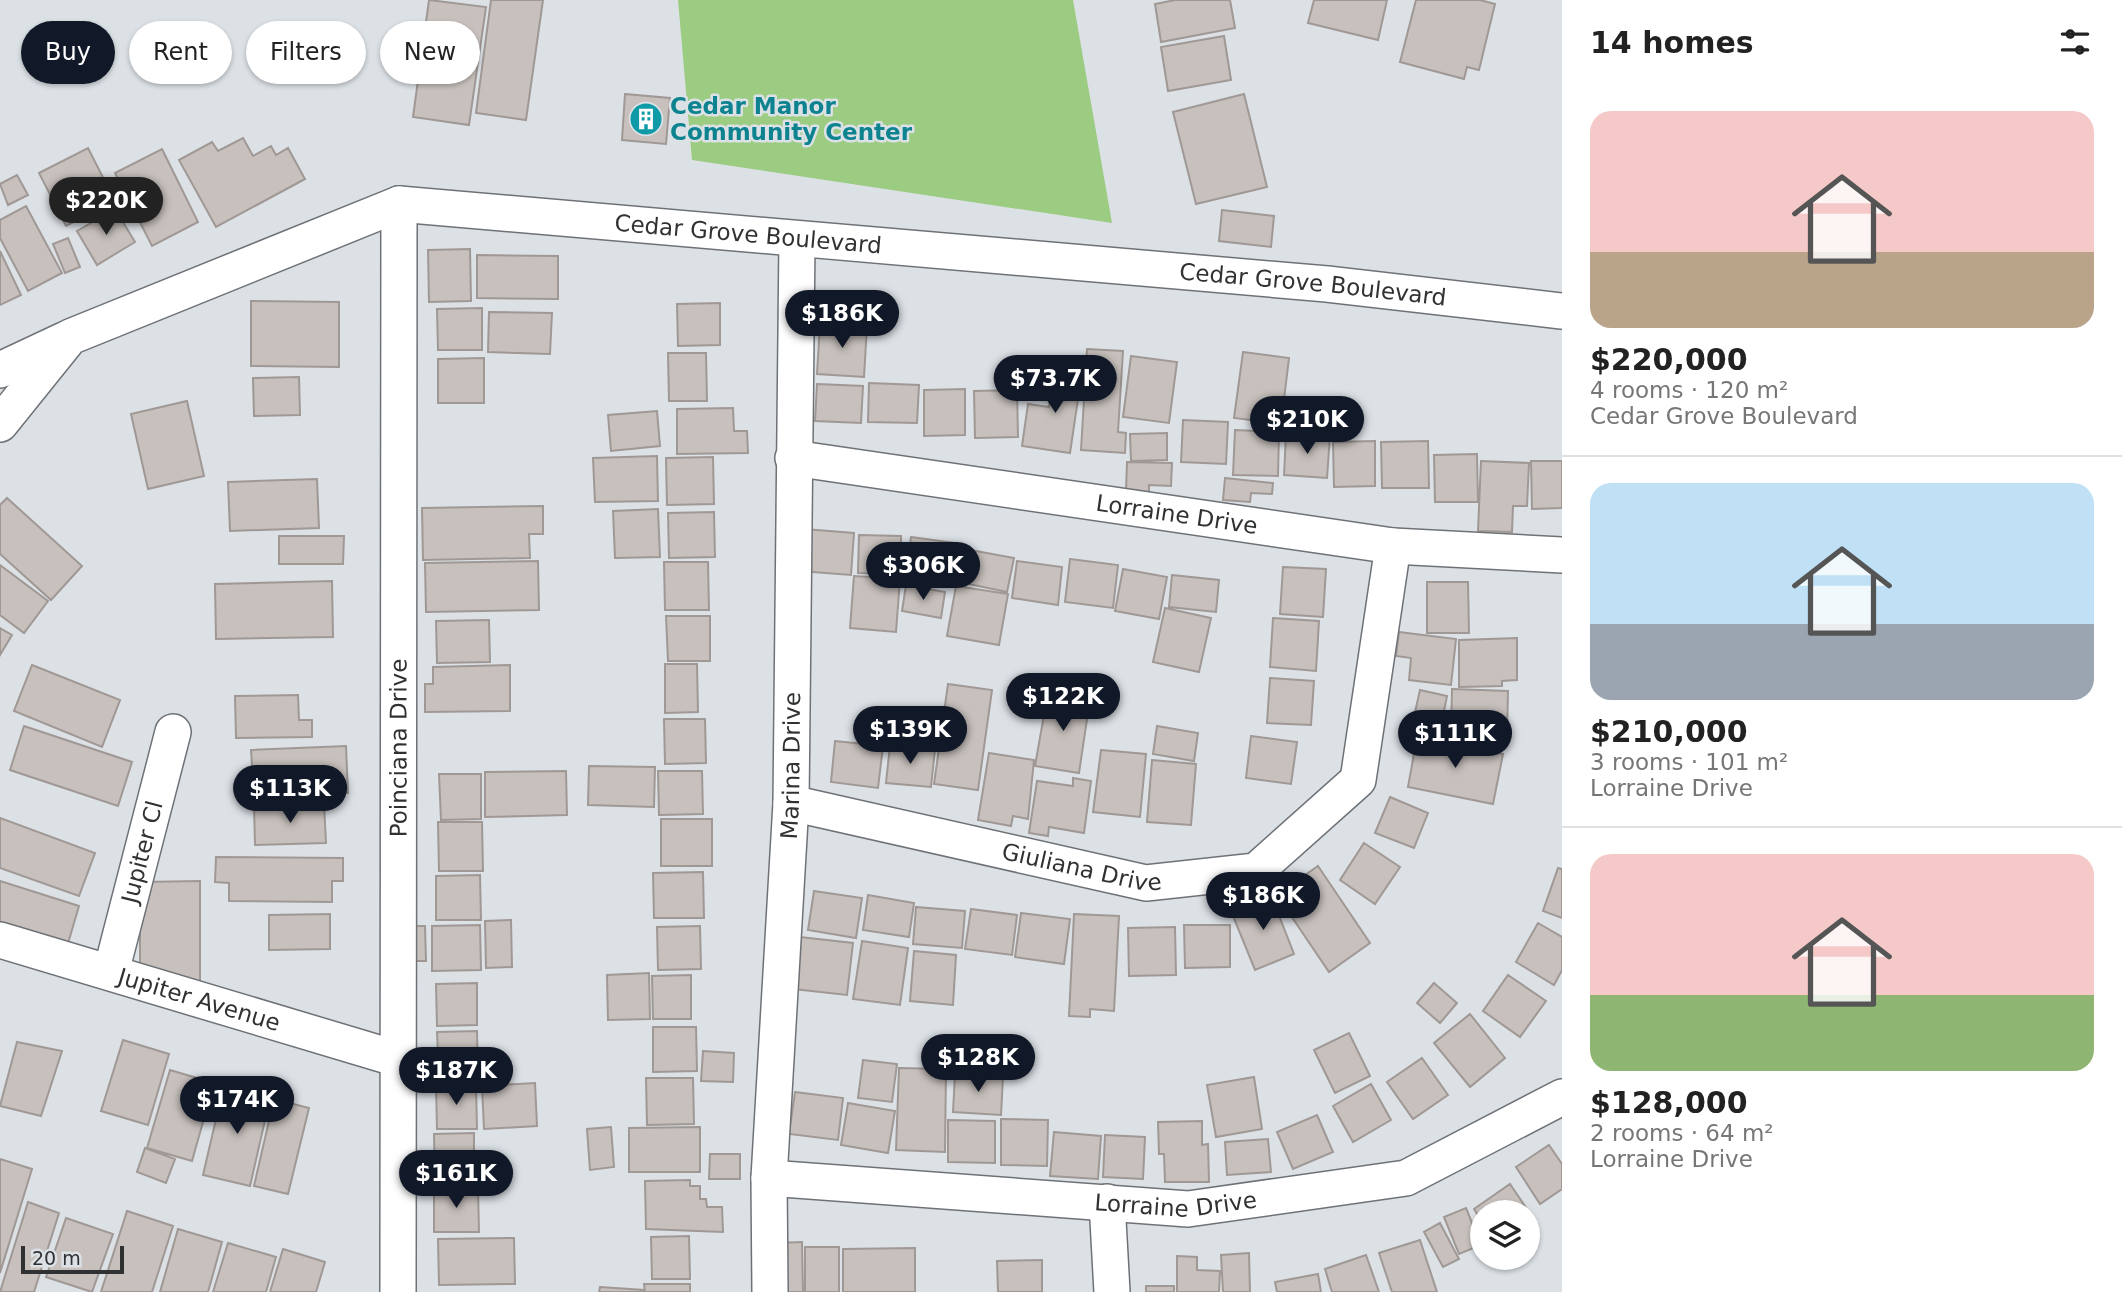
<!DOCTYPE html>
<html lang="en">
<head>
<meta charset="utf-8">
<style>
  body { margin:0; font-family:"DejaVu Sans",sans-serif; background:#f6f6f6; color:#222; height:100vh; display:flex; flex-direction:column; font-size:26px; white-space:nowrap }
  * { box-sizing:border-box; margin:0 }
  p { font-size:23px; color:#767676 }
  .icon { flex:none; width:38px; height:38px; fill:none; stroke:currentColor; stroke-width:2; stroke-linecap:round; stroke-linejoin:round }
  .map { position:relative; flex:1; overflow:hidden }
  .details { display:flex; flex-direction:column; background:#fff; width:560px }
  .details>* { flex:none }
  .hud { position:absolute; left:21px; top:21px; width:665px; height:63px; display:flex; gap:14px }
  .tools { position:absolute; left:1470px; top:1200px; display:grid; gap:14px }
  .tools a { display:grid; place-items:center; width:70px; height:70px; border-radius:50%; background:#fff; box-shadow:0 2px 5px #0004; font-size:35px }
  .scale { position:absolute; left:21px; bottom:18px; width:103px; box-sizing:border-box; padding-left:7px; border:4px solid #2f3133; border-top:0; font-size:19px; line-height:24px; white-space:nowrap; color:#2f3133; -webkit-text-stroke:5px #dce1e6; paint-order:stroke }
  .price { position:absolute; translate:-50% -60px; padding:0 16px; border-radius:24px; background:#111827; color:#fff; font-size:23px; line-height:46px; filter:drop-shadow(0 2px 4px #0008) }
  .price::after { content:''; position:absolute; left:50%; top:42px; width:21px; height:16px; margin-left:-10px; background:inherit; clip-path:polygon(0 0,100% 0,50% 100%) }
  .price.active { background:#222; color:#fff }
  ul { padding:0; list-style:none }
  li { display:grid; align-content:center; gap:14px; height:371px; padding:0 28px }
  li+li { border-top:2px solid #e0e0e0 }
  li span { display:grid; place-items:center; height:217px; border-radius:21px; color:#555 }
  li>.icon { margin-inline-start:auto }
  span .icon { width:126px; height:126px; fill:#fffc; stroke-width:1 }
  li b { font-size:30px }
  h2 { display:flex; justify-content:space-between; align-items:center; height:84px; padding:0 28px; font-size:30px }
  .tag { padding:0 24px; border-radius:32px; background:#fff; box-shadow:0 2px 5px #0004; font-size:24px; line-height:63px }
  .tag.active { background:#111827; color:#fff }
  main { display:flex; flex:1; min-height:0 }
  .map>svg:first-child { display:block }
  .green { fill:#9bcc82 }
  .building { fill:#c7c0bd; stroke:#9f9895; stroke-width:2 }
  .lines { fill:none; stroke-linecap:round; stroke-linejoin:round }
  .minor-casing { stroke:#6e7277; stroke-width:38 }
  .minor { stroke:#fff; stroke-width:35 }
  .labels { text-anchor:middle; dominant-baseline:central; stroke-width:5; stroke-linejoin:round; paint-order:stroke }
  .culture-label { font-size:23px; font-weight:bold; fill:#0d838f; stroke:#dce1e6; text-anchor:start }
  .street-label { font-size:23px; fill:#2f3133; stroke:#dce1e6 }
</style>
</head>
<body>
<main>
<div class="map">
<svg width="1562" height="1292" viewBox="0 0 1562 1292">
  <rect width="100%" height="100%" fill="#dce1e6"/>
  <!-- green -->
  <path class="green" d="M 678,0 L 1073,0 L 1112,223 L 692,160 Z"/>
  <!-- building -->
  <path class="building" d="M 429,0 L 486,7 L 469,125 L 413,117 Z
    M 491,0 L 543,0 L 526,120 L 476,113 Z
    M 1175,0 L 1230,0 L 1235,28 L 1161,42 L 1155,4 Z
    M 1314,0 L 1387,0 L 1378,40 L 1308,23 Z
    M 1416,0 L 1480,0 L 1495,4 L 1479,70 L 1467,67 L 1464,79 L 1400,62 Z
    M 1224,36 L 1231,80 L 1168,91 L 1161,47 Z
    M 625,94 L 670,98 L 666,144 L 622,140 Z
    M 1244,94 L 1267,187 L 1196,204 L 1173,112 Z
    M 243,138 L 253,156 L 271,146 L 276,155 L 288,148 L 305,179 L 216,227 L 179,160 L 212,142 L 218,151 Z
    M 88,148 L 115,201 L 66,226 L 39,173 Z
    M 162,149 L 198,222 L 152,246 L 115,173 Z
    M 17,175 L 28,195 L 8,205 L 0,184 Z
    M 26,206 L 62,273 L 28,291 L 0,238 L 0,220 Z
    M 115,209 L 135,242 L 97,265 L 77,231 Z
    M 1222,210 L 1274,216 L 1271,247 L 1219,241 Z
    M 68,238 L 80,267 L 65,273 L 53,244 Z
    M 470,249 L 471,301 L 429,302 L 428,250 Z
    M 0,251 L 21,295 L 0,305 Z
    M 477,255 L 558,256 L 558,299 L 477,298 Z
    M 251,301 L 339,302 L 339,367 L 251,366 Z
    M 720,303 L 720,345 L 678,346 L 677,304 Z
    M 482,308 L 482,350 L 438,350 L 437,309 Z
    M 489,312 L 552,313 L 550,354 L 488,352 Z
    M 820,324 L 867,326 L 864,377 L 817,374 Z
    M 1087,349 L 1123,351 L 1118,432 L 1126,433 L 1125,453 L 1081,450 Z
    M 1243,352 L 1289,358 L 1281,424 L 1234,418 Z
    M 668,353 L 706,353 L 707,401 L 669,401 Z
    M 1131,356 L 1177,362 L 1169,423 L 1123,417 Z
    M 484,358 L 484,403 L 438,403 L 438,359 Z
    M 1055,367 L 1082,372 L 1070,453 L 1022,446 L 1028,404 L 1049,407 Z
    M 299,377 L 300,415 L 254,416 L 253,378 Z
    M 869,383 L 919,385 L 917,423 L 868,422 Z
    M 817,384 L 863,386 L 861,423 L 815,421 Z
    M 965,389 L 965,435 L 924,436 L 924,390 Z
    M 1017,390 L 1018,437 L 975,438 L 974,391 Z
    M 187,401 L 204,476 L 148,489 L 131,414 Z
    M 733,408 L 734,431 L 747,431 L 748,453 L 677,454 L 677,409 Z
    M 657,411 L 660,446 L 611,451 L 608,415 Z
    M 1183,420 L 1228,422 L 1226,464 L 1181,462 Z
    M 1235,430 L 1279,432 L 1278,476 L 1233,475 Z
    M 1167,433 L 1167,460 L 1131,461 L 1130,434 Z
    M 1286,434 L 1330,436 L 1327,478 L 1284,475 Z
    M 1375,441 L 1375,486 L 1334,487 L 1333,442 Z
    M 1428,441 L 1429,488 L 1382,488 L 1381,442 Z
    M 1477,454 L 1478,502 L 1435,502 L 1434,455 Z
    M 657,456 L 658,501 L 595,502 L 593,458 Z
    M 713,457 L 714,504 L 667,505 L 666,458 Z
    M 1481,461 L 1529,463 L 1527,506 L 1513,506 L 1512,532 L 1478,531 Z
    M 1531,461 L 1562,461 L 1562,508 L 1532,509 Z
    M 1127,462 L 1172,463 L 1171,486 L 1149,485 L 1149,492 L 1126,491 Z
    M 1225,478 L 1273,483 L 1272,494 L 1251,493 L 1250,502 L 1223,500 Z
    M 317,479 L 319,528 L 230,531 L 228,482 Z
    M 7,498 L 82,566 L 51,600 L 0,554 L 0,505 Z
    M 543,506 L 543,534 L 529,534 L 530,558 L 423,560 L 422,508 Z
    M 658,509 L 660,557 L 615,558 L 613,511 Z
    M 714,512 L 715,557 L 669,558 L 668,513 Z
    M 804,529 L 854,533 L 851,575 L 800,571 Z
    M 859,535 L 901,536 L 901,574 L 858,573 Z
    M 279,536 L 344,536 L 343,564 L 279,564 Z
    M 911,537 L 956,543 L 949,586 L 905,580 Z
    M 965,549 L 1014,558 L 1007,592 L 959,582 Z
    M 1070,559 L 1118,565 L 1113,608 L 1065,602 Z
    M 538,561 L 539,610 L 426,612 L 425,563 Z
    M 1017,561 L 1062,567 L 1058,605 L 1012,598 Z
    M 664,562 L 708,562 L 709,610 L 665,610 Z
    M 0,565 L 48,601 L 24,633 L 0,615 Z
    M 1283,567 L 1326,569 L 1323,617 L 1280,614 Z
    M 1123,569 L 1167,577 L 1159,619 L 1115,611 Z
    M 1172,575 L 1219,580 L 1216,612 L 1169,607 Z
    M 854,576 L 900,579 L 896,632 L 850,628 Z
    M 332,581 L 333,637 L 216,639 L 215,584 Z
    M 1427,582 L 1468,582 L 1469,633 L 1427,633 Z
    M 906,585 L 945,592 L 941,618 L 902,611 Z
    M 956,586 L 1008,594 L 999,645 L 947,636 Z
    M 1165,608 L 1211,618 L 1199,672 L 1153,662 Z
    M 666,616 L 710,616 L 710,661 L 668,661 Z
    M 1273,618 L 1319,621 L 1316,671 L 1270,667 Z
    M 489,620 L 490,662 L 437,663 L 436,621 Z
    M 0,628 L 12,635 L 0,655 Z
    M 1399,632 L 1456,639 L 1451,685 L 1409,680 L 1411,658 L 1396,656 Z
    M 1517,638 L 1517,680 L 1502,681 L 1502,686 L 1459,687 L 1459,640 Z
    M 665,664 L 697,664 L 698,712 L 665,713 Z
    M 32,665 L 120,700 L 102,747 L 14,711 Z
    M 510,665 L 510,711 L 425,712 L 425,684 L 433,684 L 433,667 Z
    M 1270,678 L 1314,681 L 1311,725 L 1267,723 Z
    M 948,684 L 992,690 L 978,790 L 934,784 Z
    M 1452,689 L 1508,691 L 1507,734 L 1451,732 Z
    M 1420,690 L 1447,696 L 1439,736 L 1411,730 Z
    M 1048,692 L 1090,699 L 1079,773 L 1035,766 Z
    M 298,695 L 299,720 L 312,720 L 312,737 L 236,738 L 235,696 Z
    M 664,719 L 705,719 L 706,763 L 665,764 Z
    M 24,726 L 132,762 L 118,806 L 10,770 Z
    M 1157,726 L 1198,733 L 1194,761 L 1153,754 Z
    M 1251,736 L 1297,742 L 1291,784 L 1246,778 Z
    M 1417,737 L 1503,754 L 1493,804 L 1408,787 Z
    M 835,741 L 883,746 L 878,788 L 831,782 Z
    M 890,745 L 935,749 L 931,787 L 886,783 Z
    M 346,746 L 348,793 L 254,798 L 251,750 Z
    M 1101,750 L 1146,754 L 1140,817 L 1093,812 Z
    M 989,753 L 1034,760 L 1028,819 L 1013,816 L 1011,826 L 978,820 Z
    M 1152,760 L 1196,764 L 1191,825 L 1147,822 Z
    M 589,766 L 655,767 L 654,807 L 588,805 Z
    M 566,771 L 567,815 L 485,817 L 485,772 Z
    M 658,771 L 702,771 L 703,814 L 659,815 Z
    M 439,774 L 481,774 L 481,819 L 441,820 Z
    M 1073,778 L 1091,781 L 1084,833 L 1049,827 L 1048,836 L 1029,833 L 1037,781 L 1073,786 Z
    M 1390,797 L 1428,813 L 1414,848 L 1375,833 Z
    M 324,804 L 326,843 L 255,845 L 254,806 Z
    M 0,818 L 95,853 L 79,896 L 0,868 Z
    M 661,819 L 712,819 L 712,866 L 661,866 Z
    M 438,822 L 482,822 L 483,871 L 439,871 Z
    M 1364,843 L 1400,867 L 1375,904 L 1340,880 Z
    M 216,857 L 343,858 L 343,881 L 332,881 L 332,902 L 229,901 L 229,883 L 215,882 Z
    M 1318,866 L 1370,943 L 1329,972 L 1277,895 Z
    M 1558,868 L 1562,869 L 1562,918 L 1543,911 Z
    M 703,872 L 704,918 L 654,918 L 653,873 Z
    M 480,875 L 481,920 L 436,920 L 436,876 Z
    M 0,881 L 79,906 L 64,957 L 0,937 Z
    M 200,881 L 200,984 L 140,984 L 140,882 Z
    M 814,891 L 862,898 L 856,938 L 808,930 Z
    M 868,895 L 914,903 L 909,937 L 863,930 Z
    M 1271,895 L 1294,954 L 1255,970 L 1231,911 Z
    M 916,907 L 965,911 L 962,948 L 913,944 Z
    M 971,909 L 1017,915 L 1012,955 L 965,949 Z
    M 1021,913 L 1070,919 L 1064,964 L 1015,957 Z
    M 330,914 L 330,949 L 269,950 L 269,915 Z
    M 1074,914 L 1119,916 L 1114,1011 L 1090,1009 L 1090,1017 L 1069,1016 Z
    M 511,920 L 512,967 L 486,968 L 485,921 Z
    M 1538,923 L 1562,937 L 1562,970 L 1554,985 L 1516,962 Z
    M 480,925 L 481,970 L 432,971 L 432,926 Z
    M 1184,925 L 1230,925 L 1230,967 L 1185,968 Z
    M 409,926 L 425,926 L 426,961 L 410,961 Z
    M 700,926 L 701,969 L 658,970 L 657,927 Z
    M 1175,927 L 1176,975 L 1129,976 L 1128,928 Z
    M 800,937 L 853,943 L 847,995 L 794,989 Z
    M 862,941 L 908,948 L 900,1005 L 853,999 Z
    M 914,951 L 956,955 L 953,1005 L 910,1001 Z
    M 649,973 L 650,1019 L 608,1020 L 607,975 Z
    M 691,975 L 691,1019 L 653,1019 L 652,976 Z
    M 1508,975 L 1546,1001 L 1520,1037 L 1483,1011 Z
    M 477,983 L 477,1025 L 437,1026 L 436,984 Z
    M 1434,983 L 1457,1003 L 1440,1023 L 1417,1003 Z
    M 1470,1014 L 1505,1058 L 1470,1087 L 1434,1043 Z
    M 653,1027 L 696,1027 L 697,1071 L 653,1072 Z
    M 477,1031 L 478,1077 L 439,1077 L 437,1032 Z
    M 1349,1033 L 1370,1076 L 1335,1093 L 1314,1050 Z
    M 123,1040 L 169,1054 L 148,1125 L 101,1111 Z
    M 17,1042 L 62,1051 L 41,1116 L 0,1106 Z
    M 703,1051 L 734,1053 L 733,1082 L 701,1081 Z
    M 1422,1058 L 1448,1095 L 1413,1119 L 1387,1082 Z
    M 863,1060 L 897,1064 L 892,1102 L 858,1098 Z
    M 899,1068 L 946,1069 L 945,1152 L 896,1150 Z
    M 170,1070 L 214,1083 L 192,1161 L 147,1148 Z
    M 955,1074 L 1003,1077 L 1001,1115 L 953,1112 Z
    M 1254,1077 L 1262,1129 L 1216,1137 L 1207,1085 Z
    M 646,1078 L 693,1078 L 694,1124 L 647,1125 Z
    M 535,1083 L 537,1126 L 484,1129 L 482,1086 Z
    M 1371,1084 L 1391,1120 L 1353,1142 L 1333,1106 Z
    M 436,1085 L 476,1085 L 477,1129 L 437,1129 Z
    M 244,1088 L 271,1094 L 250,1186 L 203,1175 L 223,1089 L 243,1093 Z
    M 795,1092 L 843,1098 L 838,1140 L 789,1134 Z
    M 274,1099 L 309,1108 L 288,1194 L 254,1186 Z
    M 848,1103 L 895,1111 L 888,1153 L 841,1145 Z
    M 1317,1115 L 1333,1152 L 1293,1169 L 1277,1132 Z
    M 1001,1119 L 1048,1120 L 1047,1166 L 1001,1165 Z
    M 948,1120 L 995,1121 L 995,1163 L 948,1162 Z
    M 1202,1121 L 1202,1145 L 1208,1144 L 1209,1182 L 1165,1182 L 1164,1154 L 1159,1154 L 1158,1122 Z
    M 611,1127 L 614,1167 L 590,1170 L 587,1129 Z
    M 700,1127 L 700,1172 L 629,1172 L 629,1128 Z
    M 1054,1132 L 1101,1136 L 1098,1179 L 1050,1176 Z
    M 474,1133 L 474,1179 L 435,1180 L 434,1134 Z
    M 1105,1135 L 1145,1137 L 1143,1179 L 1103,1177 Z
    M 1268,1139 L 1271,1172 L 1227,1175 L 1225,1142 Z
    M 1549,1145 L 1562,1164 L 1562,1189 L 1540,1204 L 1516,1167 Z
    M 145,1148 L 175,1159 L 166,1183 L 137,1172 Z
    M 710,1154 L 740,1154 L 740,1179 L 709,1179 Z
    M 0,1159 L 32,1169 L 0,1273 Z
    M 690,1180 L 690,1186 L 700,1186 L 700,1199 L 706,1199 L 707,1207 L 722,1207 L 723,1232 L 646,1229 L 645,1181 Z
    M 1510,1184 L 1533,1218 L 1528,1221 L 1528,1213 L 1482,1213 L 1482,1222 L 1474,1209 Z
    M 434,1188 L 478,1188 L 479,1232 L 434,1232 Z
    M 28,1202 L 59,1213 L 34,1292 L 0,1292 Z
    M 1466,1208 L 1481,1245 L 1459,1254 L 1444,1217 Z
    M 127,1211 L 173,1226 L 152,1292 L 101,1292 Z
    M 66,1218 L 113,1234 L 92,1292 L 46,1277 Z
    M 1440,1223 L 1459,1259 L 1443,1267 L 1424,1232 Z
    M 178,1229 L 222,1242 L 208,1292 L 160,1292 Z
    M 689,1236 L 690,1279 L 652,1279 L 651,1237 Z
    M 514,1238 L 515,1284 L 439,1285 L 438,1239 Z
    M 1420,1240 L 1437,1292 L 1392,1292 L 1379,1253 Z
    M 802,1242 L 803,1292 L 784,1292 L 773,1243 Z
    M 228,1243 L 276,1257 L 266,1292 L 213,1292 Z
    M 805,1247 L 839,1247 L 839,1292 L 805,1292 Z
    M 915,1248 L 915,1292 L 843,1292 L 843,1249 Z
    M 283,1249 L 325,1262 L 316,1292 L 270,1292 Z
    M 1249,1253 L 1250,1292 L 1223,1292 L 1221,1255 Z
    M 1366,1255 L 1379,1292 L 1332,1292 L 1325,1269 Z
    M 1177,1256 L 1197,1257 L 1197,1270 L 1220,1271 L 1219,1292 L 1177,1292 Z
    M 1042,1260 L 1042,1292 L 998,1292 L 997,1261 Z
    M 1318,1274 L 1321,1292 L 1277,1292 L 1275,1282 Z
    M 644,1284 L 690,1284 L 690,1292 L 645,1292 Z
    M 1146,1286 L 1174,1286 L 1174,1292 L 1146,1292 Z
    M 600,1287 L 644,1290 L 644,1292 L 599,1292 Z"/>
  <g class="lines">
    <defs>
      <g id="minor">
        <path d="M 0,370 L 64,340"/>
        <path id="s1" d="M 0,424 L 70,337 L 399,204 L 1327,284 L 1562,311"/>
        <path id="s2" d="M 793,458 L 1393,546 L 1562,555"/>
        <path id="s3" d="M 791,803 L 1146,883 L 1256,871 L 1358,780 L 1393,546"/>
        <path id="s4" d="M 0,940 L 398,1059"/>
        <path id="s5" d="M 111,972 L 173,732"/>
        <path id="s6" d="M 769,1178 L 1188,1209 L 1406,1178 L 1562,1097"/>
        <path d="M 1107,1202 L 1112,1292"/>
        <path id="s7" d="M 398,1292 L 399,204"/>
        <path id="s8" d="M 770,1292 L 769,1178 L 791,803 L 797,240"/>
      </g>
    </defs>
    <!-- minor casing -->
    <use href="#minor" class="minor-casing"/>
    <!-- minor -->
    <use href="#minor" class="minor"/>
  </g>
  <!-- icons -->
  <defs>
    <symbol id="building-disc" viewBox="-11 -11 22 22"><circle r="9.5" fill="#0f9aa8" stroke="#dce1e6"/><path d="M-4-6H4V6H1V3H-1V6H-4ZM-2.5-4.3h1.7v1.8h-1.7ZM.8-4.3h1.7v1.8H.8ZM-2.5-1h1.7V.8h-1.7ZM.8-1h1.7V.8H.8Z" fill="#fff"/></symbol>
  </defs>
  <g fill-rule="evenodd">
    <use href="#building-disc" x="627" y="100" width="38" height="38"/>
  </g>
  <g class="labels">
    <!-- culture labels -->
    <g class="culture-label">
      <text x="670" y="106">Cedar Manor<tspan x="670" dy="26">Community Center</tspan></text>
    </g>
    <!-- street labels -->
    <g class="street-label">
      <text stroke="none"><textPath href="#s1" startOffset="817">Cedar Grove Boulevard</textPath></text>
      <text stroke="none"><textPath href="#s1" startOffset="1384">Cedar Grove Boulevard</textPath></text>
      <text stroke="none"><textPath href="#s2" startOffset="388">Lorraine Drive</textPath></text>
      <text stroke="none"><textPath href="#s7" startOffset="544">Poinciana Drive</textPath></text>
      <text stroke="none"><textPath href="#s8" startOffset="527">Marina Drive</textPath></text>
      <text stroke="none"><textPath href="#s5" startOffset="124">Jupiter Cl</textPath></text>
      <text stroke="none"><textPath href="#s3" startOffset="298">Giuliana Drive</textPath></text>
      <text stroke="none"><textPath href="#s4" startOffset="208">Jupiter Avenue</textPath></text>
      <text stroke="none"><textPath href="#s6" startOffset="408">Lorraine Drive</textPath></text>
    </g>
  </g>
</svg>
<div class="tools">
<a><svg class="icon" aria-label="layers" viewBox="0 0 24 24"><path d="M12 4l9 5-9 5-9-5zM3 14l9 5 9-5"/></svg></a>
</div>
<div class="scale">20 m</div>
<b class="price active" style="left:106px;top:237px">$220K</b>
<b class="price" style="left:842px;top:350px">$186K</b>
<b class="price" style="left:1055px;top:415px">$73.7K</b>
<b class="price" style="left:1307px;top:456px">$210K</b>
<b class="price" style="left:923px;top:602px">$306K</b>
<b class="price" style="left:1063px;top:733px">$122K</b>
<b class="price" style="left:910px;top:766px">$139K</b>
<b class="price" style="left:1455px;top:770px">$111K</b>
<b class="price" style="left:290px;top:825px">$113K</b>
<b class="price" style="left:1263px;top:932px">$186K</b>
<b class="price" style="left:978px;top:1094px">$128K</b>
<b class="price" style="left:456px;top:1107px">$187K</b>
<b class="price" style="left:237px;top:1136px">$174K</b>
<b class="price" style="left:456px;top:1210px">$161K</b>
<div class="hud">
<a class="tag active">Buy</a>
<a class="tag">Rent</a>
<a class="tag">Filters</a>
<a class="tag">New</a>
</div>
</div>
<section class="details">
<h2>14 homes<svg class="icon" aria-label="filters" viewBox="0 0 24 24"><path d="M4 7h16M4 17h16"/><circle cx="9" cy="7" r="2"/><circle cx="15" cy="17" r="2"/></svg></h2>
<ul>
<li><span style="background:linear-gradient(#f6c9c9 65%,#b9a48a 0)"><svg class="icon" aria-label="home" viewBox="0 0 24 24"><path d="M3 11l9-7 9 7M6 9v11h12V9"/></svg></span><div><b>$220,000</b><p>4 rooms · 120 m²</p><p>Cedar Grove Boulevard</p></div></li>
<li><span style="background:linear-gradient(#bfe0f5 65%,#9aa5b1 0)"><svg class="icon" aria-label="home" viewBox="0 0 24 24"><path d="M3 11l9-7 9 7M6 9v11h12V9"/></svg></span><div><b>$210,000</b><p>3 rooms · 101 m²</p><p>Lorraine Drive</p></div></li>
<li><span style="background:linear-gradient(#f6c9c9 65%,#8fb573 0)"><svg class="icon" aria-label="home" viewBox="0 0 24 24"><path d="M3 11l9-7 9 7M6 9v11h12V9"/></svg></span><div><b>$128,000</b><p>2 rooms · 64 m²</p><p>Lorraine Drive</p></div></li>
</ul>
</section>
</main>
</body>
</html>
